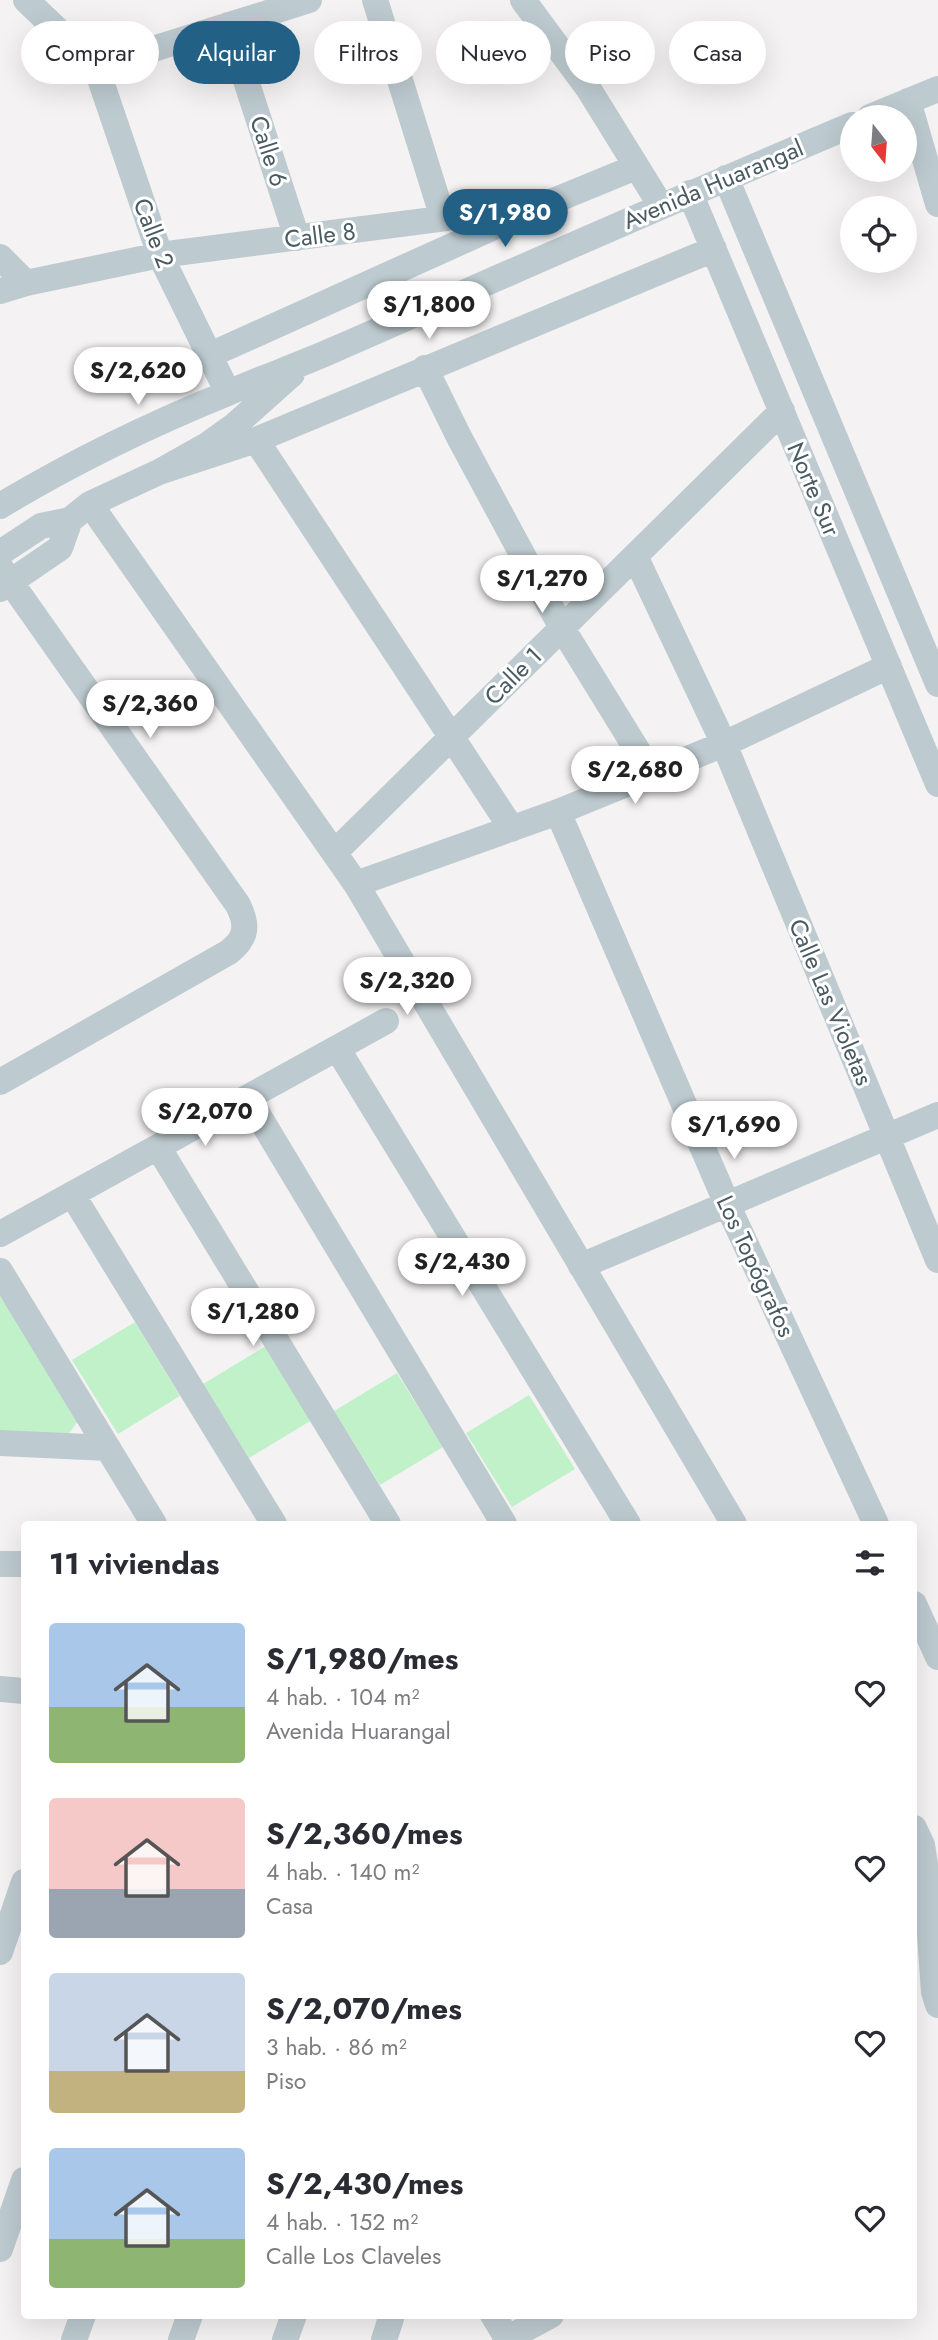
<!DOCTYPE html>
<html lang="es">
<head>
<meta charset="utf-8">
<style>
  body { margin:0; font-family:Jost,sans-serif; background:#f2f2f3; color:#2b2b33; height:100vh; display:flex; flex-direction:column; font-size:26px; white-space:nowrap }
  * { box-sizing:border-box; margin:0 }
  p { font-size:23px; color:#7c7c81 }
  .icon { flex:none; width:38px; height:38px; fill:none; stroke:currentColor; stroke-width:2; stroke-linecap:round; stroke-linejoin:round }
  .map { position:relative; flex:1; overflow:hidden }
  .panel { position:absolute; left:21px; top:1521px; width:896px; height:798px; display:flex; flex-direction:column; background:#fff; border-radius:7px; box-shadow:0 7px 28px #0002 }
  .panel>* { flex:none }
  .top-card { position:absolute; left:21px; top:21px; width:896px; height:63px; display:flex; gap:14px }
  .needle { width:46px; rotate:163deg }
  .tools { position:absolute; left:840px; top:105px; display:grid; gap:14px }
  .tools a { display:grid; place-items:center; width:77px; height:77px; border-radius:50%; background:#fff; box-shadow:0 7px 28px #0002; font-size:35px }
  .price { position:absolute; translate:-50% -60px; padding:0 16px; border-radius:24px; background:#fff; color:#222; font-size:23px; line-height:46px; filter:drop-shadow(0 2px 4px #0008) }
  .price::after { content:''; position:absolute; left:50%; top:42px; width:21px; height:16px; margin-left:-10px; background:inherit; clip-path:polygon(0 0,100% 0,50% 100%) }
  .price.on { background:#226085; color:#fff }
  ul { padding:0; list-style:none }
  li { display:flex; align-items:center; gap:21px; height:175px; padding:0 28px }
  li span { display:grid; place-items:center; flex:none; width:196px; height:140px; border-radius:7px; color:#555 }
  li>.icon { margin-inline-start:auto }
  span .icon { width:84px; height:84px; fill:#fffc; stroke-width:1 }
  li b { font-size:30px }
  h2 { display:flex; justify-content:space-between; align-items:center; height:84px; padding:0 28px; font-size:30px }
  .pill { padding:0 24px; border-radius:32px; background:#fff; box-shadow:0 7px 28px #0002; font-size:24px; line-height:63px }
  .pill.on { background:#226085; color:#fff }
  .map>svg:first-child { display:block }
  .green { fill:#c1f1c9 }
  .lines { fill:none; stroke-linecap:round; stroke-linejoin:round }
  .minor { stroke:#bdcacf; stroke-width:26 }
  .labels { text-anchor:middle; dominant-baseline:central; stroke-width:6; stroke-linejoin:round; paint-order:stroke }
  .street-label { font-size:24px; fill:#495a60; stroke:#fff }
</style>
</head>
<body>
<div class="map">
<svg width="938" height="2340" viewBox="0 0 938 2340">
  <rect width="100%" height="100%" fill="#f4f2f3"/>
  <!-- green -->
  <path class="green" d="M 0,1296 L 78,1421 L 67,1436 L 0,1433 Z
    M 135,1322 L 180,1396 L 118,1434 L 72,1360 Z
    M 266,1346 L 312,1420 L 249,1458 L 203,1384 Z
    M 397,1373 L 443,1447 L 380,1485 L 334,1411 Z
    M 529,1395 L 575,1469 L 512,1507 L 466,1433 Z"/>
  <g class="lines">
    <!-- minor -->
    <path class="minor" d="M 26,0 L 96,67 L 160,255 L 228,393
      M 375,0 L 443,218
      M 523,0 L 588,88 L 661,206
      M 228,25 L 297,238
      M 96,67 L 309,0
      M 908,101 L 938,204
      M 870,117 L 938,89
      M 726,178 L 938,684
      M 690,193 L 938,784
      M 0,257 L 26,283
      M 0,291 L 26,283 L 160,255 L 541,206 L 636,167
      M 210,355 L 514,218
      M 425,368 L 459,437 L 562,628 L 652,774
      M 256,440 L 512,829
      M 159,472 L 256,440 L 714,249
      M 90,504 L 356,884 L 734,1524
      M 0,506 C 73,462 149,425 228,393 C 262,378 297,366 331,351 C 505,275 678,198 852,125
      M 0,553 L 41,526 L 70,520 L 90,504 L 159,472 L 207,445 L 235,425 L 292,374
      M 635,556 L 724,744 L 938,1260
      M 0,567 L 238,905 C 248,925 247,938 229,952 L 0,1082
      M 0,589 L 60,548 L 70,520
      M 558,812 L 727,1204 L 876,1524
      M 335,852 L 782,411
      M 356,884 L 558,812 L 724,744 L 889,666
      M 337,1048 L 628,1524
      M 248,1098 L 504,1524
      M 158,1147 L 388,1524
      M 72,1194 L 274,1524
      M 0,1234 L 386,1021
      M 581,1266 L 938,1115
      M 0,1271 L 154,1524
      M 0,1443 L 108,1448
      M 0,1564 L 24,1564
      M 914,1604 L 938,1657
      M 0,1689 L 24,1691
      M 914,1828 L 922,1845 L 925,1864 L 934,1992 L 938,2005
      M 0,1952 L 24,1882
      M 0,2249 L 24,2180
      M 493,2315 L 507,2338
      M 74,2340 L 83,2315
      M 181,2340 L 190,2315
      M 285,2340 L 294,2315
      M 384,2340 L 392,2315
      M 505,2340 L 551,2315"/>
  </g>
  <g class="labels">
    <!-- street labels -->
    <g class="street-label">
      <text transform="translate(269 151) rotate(72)">Calle 6</text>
      <text transform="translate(713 184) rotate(-23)">Avenida Huarangal</text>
      <text transform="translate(154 233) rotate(69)">Calle 2</text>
      <text transform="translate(320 235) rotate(-7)">Calle 8</text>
      <text transform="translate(814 489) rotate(67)">Norte Sur</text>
      <text transform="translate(513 676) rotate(-45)">Calle 1</text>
      <text transform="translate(831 1002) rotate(67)">Calle Las Violetas</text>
      <text transform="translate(756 1266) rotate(65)">Los Topógrafos</text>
    </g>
  </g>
</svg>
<div class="tools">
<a><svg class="needle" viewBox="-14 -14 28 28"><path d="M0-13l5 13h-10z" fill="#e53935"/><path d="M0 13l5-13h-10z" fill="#7c7c81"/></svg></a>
<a><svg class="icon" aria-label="locate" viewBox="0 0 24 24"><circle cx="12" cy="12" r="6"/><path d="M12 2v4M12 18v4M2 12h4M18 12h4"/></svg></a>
</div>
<b class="price on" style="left:505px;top:249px">S/1,980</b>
<b class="price" style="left:429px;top:341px">S/1,800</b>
<b class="price" style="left:138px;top:407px">S/2,620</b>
<b class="price" style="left:542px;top:615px">S/1,270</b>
<b class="price" style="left:150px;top:740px">S/2,360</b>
<b class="price" style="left:635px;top:806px">S/2,680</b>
<b class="price" style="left:407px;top:1017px">S/2,320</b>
<b class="price" style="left:205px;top:1148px">S/2,070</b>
<b class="price" style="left:734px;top:1161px">S/1,690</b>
<b class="price" style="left:462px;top:1298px">S/2,430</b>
<b class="price" style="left:253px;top:1348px">S/1,280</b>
<div class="top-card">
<a class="pill">Comprar</a>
<a class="pill on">Alquilar</a>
<a class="pill">Filtros</a>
<a class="pill">Nuevo</a>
<a class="pill">Piso</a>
<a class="pill">Casa</a>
</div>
<section class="panel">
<h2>11 viviendas<svg class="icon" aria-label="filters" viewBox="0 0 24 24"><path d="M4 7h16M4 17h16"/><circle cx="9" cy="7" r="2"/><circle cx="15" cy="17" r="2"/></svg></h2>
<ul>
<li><span style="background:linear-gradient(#a9c7e8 60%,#8fb573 0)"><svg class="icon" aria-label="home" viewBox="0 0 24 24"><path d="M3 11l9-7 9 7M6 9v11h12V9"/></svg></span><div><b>S/1,980/mes</b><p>4 hab. · 104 m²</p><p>Avenida Huarangal</p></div><svg class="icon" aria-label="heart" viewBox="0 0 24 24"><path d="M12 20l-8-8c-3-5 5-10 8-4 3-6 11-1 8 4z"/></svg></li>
<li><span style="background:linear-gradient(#f6c9c9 65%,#9aa5b1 0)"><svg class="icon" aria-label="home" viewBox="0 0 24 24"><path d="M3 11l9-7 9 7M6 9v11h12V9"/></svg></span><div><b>S/2,360/mes</b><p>4 hab. · 140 m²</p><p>Casa</p></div><svg class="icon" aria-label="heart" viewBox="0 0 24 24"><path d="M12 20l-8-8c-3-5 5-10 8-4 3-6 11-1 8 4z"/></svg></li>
<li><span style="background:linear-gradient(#c9d6e8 70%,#c2b280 0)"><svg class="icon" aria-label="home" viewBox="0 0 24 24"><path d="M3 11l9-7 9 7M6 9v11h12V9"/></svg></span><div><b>S/2,070/mes</b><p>3 hab. · 86 m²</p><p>Piso</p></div><svg class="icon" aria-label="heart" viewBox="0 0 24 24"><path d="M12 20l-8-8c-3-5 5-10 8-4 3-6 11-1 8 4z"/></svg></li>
<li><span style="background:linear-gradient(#a9c7e8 65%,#8fb573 0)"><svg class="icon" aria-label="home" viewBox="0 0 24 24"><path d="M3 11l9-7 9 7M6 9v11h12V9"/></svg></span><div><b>S/2,430/mes</b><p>4 hab. · 152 m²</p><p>Calle Los Claveles</p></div><svg class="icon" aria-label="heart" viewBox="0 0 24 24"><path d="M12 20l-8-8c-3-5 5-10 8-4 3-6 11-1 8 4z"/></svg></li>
</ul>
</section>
</div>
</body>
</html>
